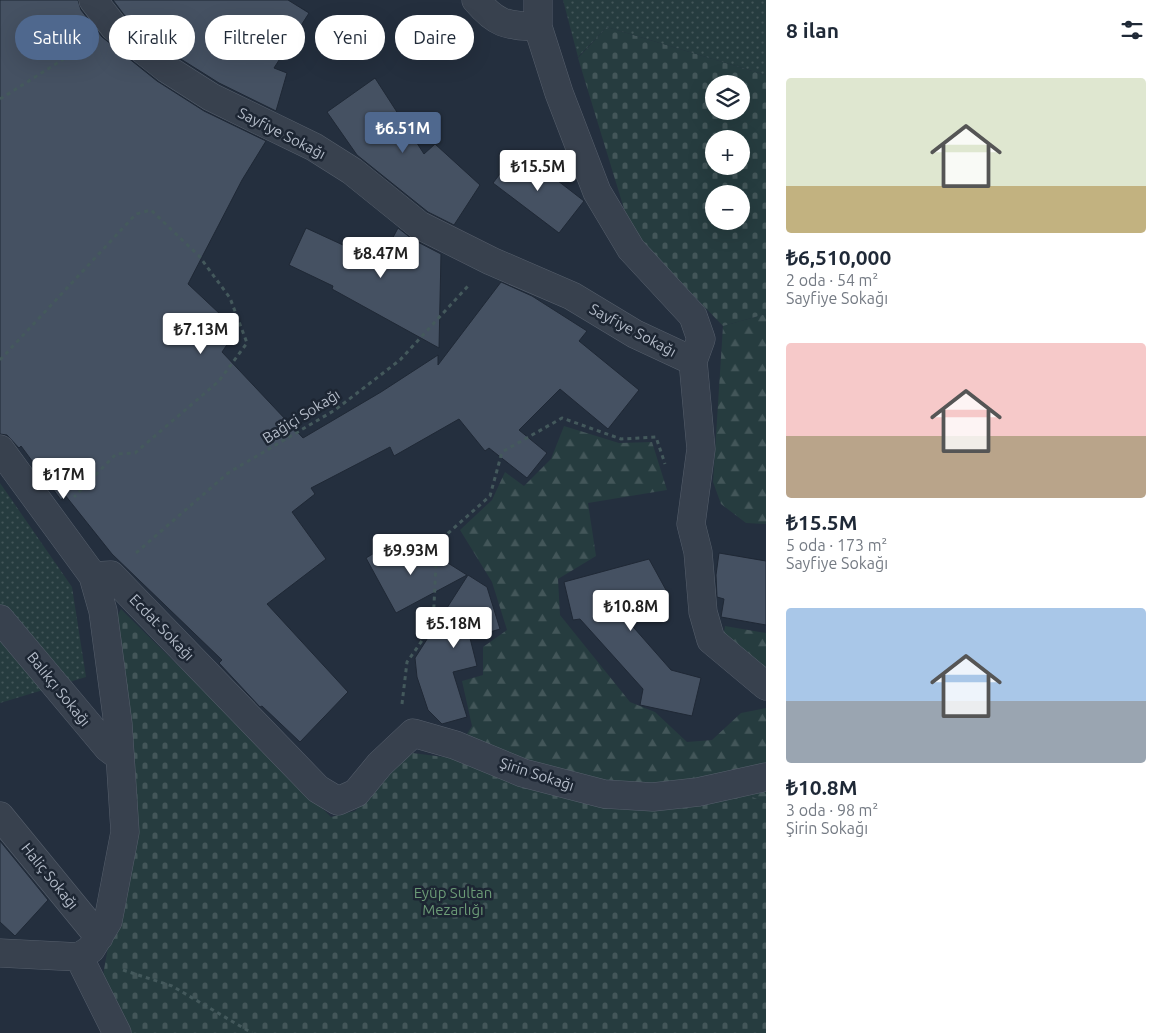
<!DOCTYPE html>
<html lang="tr">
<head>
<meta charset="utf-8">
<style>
  body { margin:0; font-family:Ubuntu,sans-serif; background:#f2f2f3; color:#1f2937; height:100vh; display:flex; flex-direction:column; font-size:19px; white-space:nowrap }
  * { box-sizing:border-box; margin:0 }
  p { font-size:16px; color:#747a83 }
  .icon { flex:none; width:28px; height:28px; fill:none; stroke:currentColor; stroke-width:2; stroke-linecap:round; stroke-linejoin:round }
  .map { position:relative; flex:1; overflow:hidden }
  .details { display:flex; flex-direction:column; background:#fff; width:400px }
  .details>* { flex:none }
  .guide { position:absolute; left:15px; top:15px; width:475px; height:45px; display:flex; gap:10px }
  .tools { position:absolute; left:705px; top:75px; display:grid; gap:10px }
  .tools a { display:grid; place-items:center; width:45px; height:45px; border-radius:50%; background:#fff; box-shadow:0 5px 20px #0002; font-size:25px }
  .price { position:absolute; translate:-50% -42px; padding:0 11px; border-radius:5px; background:#fff; color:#222; font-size:16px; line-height:32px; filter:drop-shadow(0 1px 2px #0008) }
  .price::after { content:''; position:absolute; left:50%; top:30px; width:15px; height:11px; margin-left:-8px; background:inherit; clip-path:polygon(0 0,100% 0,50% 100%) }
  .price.selected { background:#4f688e; color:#fff }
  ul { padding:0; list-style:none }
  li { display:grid; align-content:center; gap:10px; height:265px; padding:0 20px }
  li span { display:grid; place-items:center; height:155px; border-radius:5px; color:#555 }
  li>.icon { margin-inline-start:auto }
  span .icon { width:90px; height:90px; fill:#fffc; stroke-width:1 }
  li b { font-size:21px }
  h2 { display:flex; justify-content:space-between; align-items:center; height:60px; padding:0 20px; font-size:21px }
  .pill { padding:0 18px; border-radius:22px; background:#fff; box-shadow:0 5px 20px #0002; font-size:18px; line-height:45px }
  .pill.selected { background:#4f688e; color:#fff }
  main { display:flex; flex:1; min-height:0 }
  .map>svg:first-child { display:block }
  .forest { fill:url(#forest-firs) }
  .cemetery { fill:url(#cemetery-stones); fill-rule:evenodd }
  .park { fill:url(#park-dots) }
  .building { fill:#455162; stroke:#1f2835 }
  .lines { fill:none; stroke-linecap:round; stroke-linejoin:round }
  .street-casing { stroke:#565f6c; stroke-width:29 }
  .path { stroke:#44595c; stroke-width:3; stroke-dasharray:4 4; stroke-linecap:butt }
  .street { stroke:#38414e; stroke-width:28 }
  .labels { text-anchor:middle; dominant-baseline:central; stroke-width:5; stroke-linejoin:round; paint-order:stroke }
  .street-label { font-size:15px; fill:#b4bcc9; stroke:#1d2633 }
  .park-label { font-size:15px; fill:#6b9a76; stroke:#1d2633 }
</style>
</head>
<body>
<main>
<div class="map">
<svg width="766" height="1033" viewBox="0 0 766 1033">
  <defs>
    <pattern id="forest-firs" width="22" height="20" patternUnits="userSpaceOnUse" patternTransform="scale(1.25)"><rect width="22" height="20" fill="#263c3f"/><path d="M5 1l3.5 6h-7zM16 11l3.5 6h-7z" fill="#435659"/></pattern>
    <pattern id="cemetery-stones" width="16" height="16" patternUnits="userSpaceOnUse" patternTransform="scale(1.25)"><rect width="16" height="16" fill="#263c3f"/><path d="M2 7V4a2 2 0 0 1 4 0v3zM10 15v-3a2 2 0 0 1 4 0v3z" fill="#435659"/></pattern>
    <pattern id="park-dots" width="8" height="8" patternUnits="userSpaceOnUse" patternTransform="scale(1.25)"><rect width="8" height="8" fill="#263c3f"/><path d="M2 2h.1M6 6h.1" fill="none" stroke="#435659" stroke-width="1.8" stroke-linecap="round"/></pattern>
  </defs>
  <rect width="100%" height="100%" fill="#242f3e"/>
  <!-- forest -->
  <path class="forest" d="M 766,314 L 766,524 L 746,523 L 721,504 L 713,482 L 723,326 Z
    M 564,426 L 619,443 L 652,442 L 667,490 L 588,503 L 596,556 L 558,579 L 560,615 L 630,702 L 655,712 L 687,742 L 712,740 L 741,713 L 766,708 L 766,768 L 697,783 L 600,786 L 528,766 L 465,737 L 472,726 L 462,681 L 483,675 L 483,647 L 507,630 L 492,582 L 460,530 L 492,500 L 505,472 L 524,486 L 551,459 Z
    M 725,626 L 766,633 L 766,671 L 723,639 Z
    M 766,785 L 766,803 L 748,795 Z"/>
  <!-- cemetery -->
  <path class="cemetery" d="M 607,27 L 766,75 L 766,314 L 723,326 L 642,242 L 625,212 L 578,58 ZM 714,84 L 741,84 L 741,111 L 714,111 ZM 714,139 L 741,139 L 741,166 L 714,166 ZM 714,194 L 741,194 L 741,221 L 714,221 Z
    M 121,609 L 331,817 L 355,811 L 382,778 L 413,753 L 451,758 L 557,796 L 677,809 L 748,795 L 766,803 L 766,1033 L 131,1033 L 102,981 L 108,947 L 139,831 L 116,618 Z"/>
  <!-- park -->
  <path class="park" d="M 563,0 L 766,0 L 766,75 L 607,27 L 578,57 Z
    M 0,483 L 72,587 L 86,677 L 0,703 Z"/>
  <!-- building -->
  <path class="building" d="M 0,0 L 78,0 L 81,10 L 102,37 L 157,81 L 204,111 L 266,141 L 242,180 L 188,284 L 237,330 L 222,352 L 303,438 L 381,392 L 438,355 L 438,365 L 501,282 L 532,296 L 587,331 L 579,341 L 639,390 L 608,429 L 560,389 L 519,430 L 547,453 L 527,478 L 489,448 L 485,451 L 459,419 L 394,456 L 390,447 L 311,488 L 315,494 L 292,512 L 326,559 L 267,604 L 348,692 L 300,742 L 262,706 L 260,707 L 219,663 L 222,660 L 112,554 L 65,495 L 61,500 L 21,446 L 19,448 L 7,435 L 0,434 Z
    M 113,0 L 288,0 L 309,13 L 274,68 L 287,73 L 276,111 L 219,83 L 176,56 L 125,16 Z
    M 375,78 L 424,154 L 435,144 L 480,185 L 454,225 L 428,212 L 357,155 L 327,112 Z
    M 518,150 L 584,201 L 559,233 L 493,183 Z
    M 306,228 L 380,262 L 398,228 L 412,239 L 441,254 L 439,348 L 332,289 L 333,286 L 289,265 Z
    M 394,541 L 408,569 L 432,553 L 467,575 L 396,613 L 366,558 Z
    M 719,553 L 766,561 L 766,625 L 721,617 L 724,599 L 717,597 L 716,575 Z
    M 649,559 L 666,590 L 620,612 L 671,670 L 701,678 L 692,716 L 640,705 L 643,689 L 580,619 L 573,620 L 564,582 Z
    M 468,575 L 487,587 L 500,629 L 470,638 L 477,666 L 453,672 L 467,717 L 442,724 L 428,710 L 417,677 L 415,658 Z
    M 0,841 L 48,900 L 15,936 L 0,922 Z"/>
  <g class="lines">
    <defs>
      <path id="street" d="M 93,0 L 114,27 L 167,69 L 211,97 L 314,147 L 352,171 L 419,225 L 491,261 L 572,296 L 635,334 L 693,361
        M 476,0 C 497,25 506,25 538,27
        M 538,0 L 538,27 L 559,93 L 597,192 L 631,249 L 693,316 L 701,339 L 693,361 L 701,449 L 691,524 L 698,552 L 703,612 L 711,640 L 766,686
        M 0,449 L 93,576 L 103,611 L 118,724 L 125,832 L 108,921 L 91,949 L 79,957
        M 93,576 L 111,575 L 318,789 L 338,801 L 356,793 L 380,764 L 413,733 L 455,745 L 523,773 L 604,794 L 653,797 L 698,792 L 766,777
        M 0,619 L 108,748 L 120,757
        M 0,816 L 99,937
        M 0,953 L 79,957
        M 79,957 L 117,1033"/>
    </defs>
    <!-- street casing -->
    <use href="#street" class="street-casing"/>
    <!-- path -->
    <path class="path" d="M 0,99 L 86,45
      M 0,360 L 136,214 L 151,210 L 199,256 L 230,298 L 247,343 L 219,381 L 135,453 L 116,454 L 74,497
      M 136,553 L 228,473 L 335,410 L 400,360 L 468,286
      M 402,704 L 407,662 L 433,625 L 437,543 L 490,496 L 502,452 L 562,418 L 621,439 L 656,437 L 665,464
      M 123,970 L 172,986 L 252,1033"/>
    <!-- street -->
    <use href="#street" class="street"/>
  </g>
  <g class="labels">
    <!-- street labels -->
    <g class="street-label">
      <text transform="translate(282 133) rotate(27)">Sayfiye Sokağı</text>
      <text transform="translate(633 330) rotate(28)">Sayfiye Sokağı</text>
      <text transform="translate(301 416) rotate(-32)">Bağiçi Sokağı</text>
      <text transform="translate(162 627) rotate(46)">Ecdat Sokağı</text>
      <text transform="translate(59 689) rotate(51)">Balıkçı Sokağı</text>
      <text transform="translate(537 774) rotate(18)">Şirin Sokağı</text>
      <text transform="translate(50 876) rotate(51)">Haliç Sokağı</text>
    </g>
    <!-- park labels -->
    <g class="park-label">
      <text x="453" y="892">Eyüp Sultan<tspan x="453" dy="17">Mezarlığı</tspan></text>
    </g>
  </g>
</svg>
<div class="tools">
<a><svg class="icon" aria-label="layers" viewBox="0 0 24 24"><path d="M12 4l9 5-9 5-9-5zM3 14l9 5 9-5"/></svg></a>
<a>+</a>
<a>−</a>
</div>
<b class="price selected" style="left:403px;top:154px">₺6.51M</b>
<b class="price" style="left:538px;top:192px">₺15.5M</b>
<b class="price" style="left:381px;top:279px">₺8.47M</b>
<b class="price" style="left:201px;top:355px">₺7.13M</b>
<b class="price" style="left:64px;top:500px">₺17M</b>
<b class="price" style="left:411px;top:576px">₺9.93M</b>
<b class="price" style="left:631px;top:632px">₺10.8M</b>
<b class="price" style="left:454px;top:649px">₺5.18M</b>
<div class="guide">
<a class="pill selected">Satılık</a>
<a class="pill">Kiralık</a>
<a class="pill">Filtreler</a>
<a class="pill">Yeni</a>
<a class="pill">Daire</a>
</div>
</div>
<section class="details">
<h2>8 ilan<svg class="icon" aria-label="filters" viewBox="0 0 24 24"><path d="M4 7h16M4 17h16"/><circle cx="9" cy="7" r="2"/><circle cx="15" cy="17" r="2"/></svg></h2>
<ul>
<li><span style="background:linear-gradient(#dfe7d0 70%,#c2b280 0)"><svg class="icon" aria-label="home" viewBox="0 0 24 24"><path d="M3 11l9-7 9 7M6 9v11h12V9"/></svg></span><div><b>₺6,510,000</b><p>2 oda · 54 m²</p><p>Sayfiye Sokağı</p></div></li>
<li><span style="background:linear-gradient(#f6c9c9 60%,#b9a48a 0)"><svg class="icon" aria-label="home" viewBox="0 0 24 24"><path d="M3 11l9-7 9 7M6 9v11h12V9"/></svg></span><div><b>₺15.5M</b><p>5 oda · 173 m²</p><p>Sayfiye Sokağı</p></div></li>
<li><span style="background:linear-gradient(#a9c7e8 60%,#9aa5b1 0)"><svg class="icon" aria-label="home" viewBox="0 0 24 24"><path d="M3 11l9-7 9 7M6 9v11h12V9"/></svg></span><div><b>₺10.8M</b><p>3 oda · 98 m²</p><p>Şirin Sokağı</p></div></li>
</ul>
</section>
</main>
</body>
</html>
